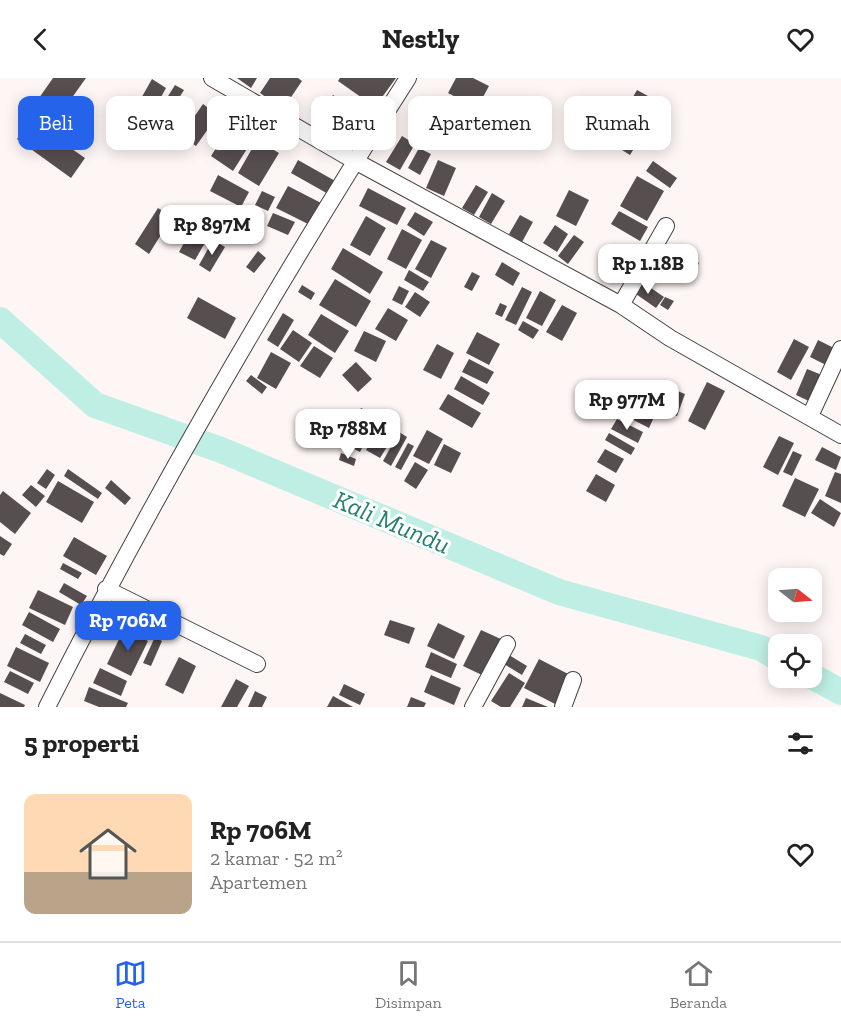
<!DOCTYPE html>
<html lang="id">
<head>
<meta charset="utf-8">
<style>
  body { margin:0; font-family:"Zilla Slab",serif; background:#f6f6f6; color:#222; height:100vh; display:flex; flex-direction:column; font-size:22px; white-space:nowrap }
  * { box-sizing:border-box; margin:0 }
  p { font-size:20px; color:#767676 }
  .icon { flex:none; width:33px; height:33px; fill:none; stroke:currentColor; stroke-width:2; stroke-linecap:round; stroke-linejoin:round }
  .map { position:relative; height:629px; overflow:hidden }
  .details { display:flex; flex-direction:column; background:#fff; flex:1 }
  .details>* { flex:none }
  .banner { position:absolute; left:18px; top:18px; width:806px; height:54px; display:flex; gap:12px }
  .needle { width:39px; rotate:107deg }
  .fabs { position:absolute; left:768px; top:490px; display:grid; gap:12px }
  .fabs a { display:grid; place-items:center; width:54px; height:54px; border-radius:12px; background:#fff; box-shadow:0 3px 15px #0003; font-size:30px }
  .price { position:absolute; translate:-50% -51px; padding:0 14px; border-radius:12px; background:#fff; color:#222; font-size:20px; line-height:39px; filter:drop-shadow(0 2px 3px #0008) }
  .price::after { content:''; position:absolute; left:50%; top:36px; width:18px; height:14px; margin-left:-9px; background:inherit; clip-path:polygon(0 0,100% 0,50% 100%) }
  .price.selected { background:#2563eb; color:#fff }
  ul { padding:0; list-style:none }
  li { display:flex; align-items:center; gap:18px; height:150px; padding:0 24px }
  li+li { border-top:2px solid #e0e0e0 }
  li span { display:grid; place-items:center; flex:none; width:168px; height:120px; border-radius:12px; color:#555 }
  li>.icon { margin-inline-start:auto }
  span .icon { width:72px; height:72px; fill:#fffc; stroke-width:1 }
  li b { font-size:26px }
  h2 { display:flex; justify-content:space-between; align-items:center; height:72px; padding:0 24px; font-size:26px }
  .tag { padding:0 21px; border-radius:12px; background:#fff; box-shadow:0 3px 15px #0003; font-size:21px; line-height:54px }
  .tag.selected { background:#2563eb; color:#fff }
  header { display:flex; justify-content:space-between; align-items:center; height:78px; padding:0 24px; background:#fff; font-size:27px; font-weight:700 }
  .menu { display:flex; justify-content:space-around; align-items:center; height:84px; border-top:2px solid #e0e0e0; background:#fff; font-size:16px; color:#767676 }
  .menu a { display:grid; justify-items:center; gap:3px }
  .menu .selected { color:#2563eb }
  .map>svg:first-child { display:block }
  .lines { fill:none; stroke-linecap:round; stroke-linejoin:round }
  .river { stroke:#bfefe4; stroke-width:26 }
  .building { fill:#574e50 }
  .minor-casing { stroke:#434343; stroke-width:18 }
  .minor { stroke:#fff; stroke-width:16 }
  .labels { text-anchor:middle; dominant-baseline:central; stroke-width:6; stroke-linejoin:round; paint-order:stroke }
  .water-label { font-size:26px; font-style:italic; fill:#258070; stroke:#fff }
</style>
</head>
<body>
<header><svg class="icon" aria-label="back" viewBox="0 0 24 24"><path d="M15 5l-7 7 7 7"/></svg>Nestly<svg class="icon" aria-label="heart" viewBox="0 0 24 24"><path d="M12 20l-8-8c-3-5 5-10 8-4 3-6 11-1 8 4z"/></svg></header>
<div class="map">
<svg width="841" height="629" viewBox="0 0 841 629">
  <rect width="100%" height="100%" fill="#fef6f4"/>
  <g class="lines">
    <!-- river -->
    <path class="river" d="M 0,242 L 95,327 L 221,372 L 559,514 L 761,570 L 778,580
      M 812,598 L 841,614"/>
  </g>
  <!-- building -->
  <path class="building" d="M 53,0 L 86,0 L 61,35 L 39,20 Z
    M 237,0 L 257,0 L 251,10 Z
    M 270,0 L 298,0 L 302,3 L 283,31 L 260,15 Z
    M 340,0 L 396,0 L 375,29 L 338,3 Z
    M 456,0 L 473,0 L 489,8 L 477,30 L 448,15 Z
    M 152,1 L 166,10 L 154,32 L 139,24 Z
    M 175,7 L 184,12 L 169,36 L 160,31 Z
    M 637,12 L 659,24 L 653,36 L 630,24 Z
    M 333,17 L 366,38 L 356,55 L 322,34 Z
    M 434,21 L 465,40 L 448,67 L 417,48 Z
    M 181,25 L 186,28 L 178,42 L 172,38 Z
    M 203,26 L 218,37 L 196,68 L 181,58 Z
    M 158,37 L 169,45 L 163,53 L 153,45 Z
    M 30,42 L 85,80 L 71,100 L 17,61 Z
    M 230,48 L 252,63 L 233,93 L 211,78 Z
    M 616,52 L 638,64 L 630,77 L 609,64 Z
    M 402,58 L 415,66 L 400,92 L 386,84 Z
    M 257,62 L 279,75 L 259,108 L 238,95 Z
    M 419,70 L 431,76 L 420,97 L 408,90 Z
    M 298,82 L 337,104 L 330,117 L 291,95 Z
    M 438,82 L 456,90 L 444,118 L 426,110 Z
    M 653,83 L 677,100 L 670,110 L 646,93 Z
    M 218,97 L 249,114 L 241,129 L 210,113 Z
    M 637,98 L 664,113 L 647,143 L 620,128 Z
    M 476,107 L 488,114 L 474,137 L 462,130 Z
    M 288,108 L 325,127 L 314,149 L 276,130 Z
    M 368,110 L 406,130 L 397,147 L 359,128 Z
    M 569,112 L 589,122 L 576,148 L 556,138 Z
    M 262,113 L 275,119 L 268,133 L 255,127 Z
    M 492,115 L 505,123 L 491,146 L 479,139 Z
    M 158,130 L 172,139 L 149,176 L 135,166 Z
    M 619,133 L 648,149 L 640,163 L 611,146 Z
    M 415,134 L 433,144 L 424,158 L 407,147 Z
    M 273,135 L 295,144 L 288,157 L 267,148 Z
    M 520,137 L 533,144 L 522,164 L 509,156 Z
    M 366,138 L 386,150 L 370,178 L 350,167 Z
    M 555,147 L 568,156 L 557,174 L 543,165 Z
    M 402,151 L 422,162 L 406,191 L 387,181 Z
    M 190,154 L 206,163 L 195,182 L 179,174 Z
    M 574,157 L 584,164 L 568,186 L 558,178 Z
    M 213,162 L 225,169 L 210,194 L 199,187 Z
    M 431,162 L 447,170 L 431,200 L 415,191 Z
    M 343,170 L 383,194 L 370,216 L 331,191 Z
    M 258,173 L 266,180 L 254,195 L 246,189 Z
    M 653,174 L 676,186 L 670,197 L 647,186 Z
    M 686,177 L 699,185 L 694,194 L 681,186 Z
    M 502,184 L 520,195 L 513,208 L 495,197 Z
    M 409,192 L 429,204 L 423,213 L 404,202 Z
    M 472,194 L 480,198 L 472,213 L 464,209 Z
    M 335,201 L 371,223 L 356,249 L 319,227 Z
    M 641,203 L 664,219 L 656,230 L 633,214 Z
    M 302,207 L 315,215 L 311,222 L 298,214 Z
    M 399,208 L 409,213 L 402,227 L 392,222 Z
    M 522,209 L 532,214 L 516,247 L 505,242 Z
    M 540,213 L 556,222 L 542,248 L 526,240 Z
    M 415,214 L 430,224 L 420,239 L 405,229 Z
    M 198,219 L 236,240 L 225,261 L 187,240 Z
    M 665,219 L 674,223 L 668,232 L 660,227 Z
    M 500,225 L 507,228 L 502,239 L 495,236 Z
    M 562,227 L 577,235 L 562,263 L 546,254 Z
    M 388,230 L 408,242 L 396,263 L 375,251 Z
    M 283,235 L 294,242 L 278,269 L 267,262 Z
    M 321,236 L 349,253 L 335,275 L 308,257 Z
    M 523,243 L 539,252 L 533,261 L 518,252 Z
    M 293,252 L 312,265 L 299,284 L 280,271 Z
    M 364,253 L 386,263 L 376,284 L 354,273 Z
    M 477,254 L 500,266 L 489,287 L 466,275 Z
    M 794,261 L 809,269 L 791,302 L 777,294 Z
    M 818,262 L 834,270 L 826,287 L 810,279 Z
    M 437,266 L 454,275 L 441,301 L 423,292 Z
    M 314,268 L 333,280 L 320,300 L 300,288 Z
    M 271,274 L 291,285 L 276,311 L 257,300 Z
    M 469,281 L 494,294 L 487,306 L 462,294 Z
    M 356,284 L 372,301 L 358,314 L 342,297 Z
    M 807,291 L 822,297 L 811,324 L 796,317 Z
    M 251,297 L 267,309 L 262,316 L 246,303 Z
    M 461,298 L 490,315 L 483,327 L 454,311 Z
    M 707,304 L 725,313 L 705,352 L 688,343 Z
    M 665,308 L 685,316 L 677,338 L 656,330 Z
    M 448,316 L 481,335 L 472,350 L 439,331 Z
    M 626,323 L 655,337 L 649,350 L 620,335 Z
    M 361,330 L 380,339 L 373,353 L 355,344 Z
    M 617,341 L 643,354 L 638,365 L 611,351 Z
    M 384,342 L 398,351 L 380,380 L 366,372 Z
    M 349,346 L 369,356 L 360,374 L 340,364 Z
    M 427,352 L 443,361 L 429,386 L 413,378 Z
    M 399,354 L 407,359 L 391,388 L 383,383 Z
    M 609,355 L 635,370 L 631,377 L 605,362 Z
    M 779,358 L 794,365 L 778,397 L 763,389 Z
    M 408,365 L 414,368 L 401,392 L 395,389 Z
    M 444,366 L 461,375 L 451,395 L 434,387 Z
    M 822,369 L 841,379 L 836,392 L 815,382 Z
    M 605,371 L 624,381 L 616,395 L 597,384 Z
    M 793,373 L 802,377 L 792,398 L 783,394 Z
    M 341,375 L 356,381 L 354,388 L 339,382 Z
    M 415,384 L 428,392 L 416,411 L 404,403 Z
    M 47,391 L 55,397 L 46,411 L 37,405 Z
    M 68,391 L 102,415 L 98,421 L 64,398 Z
    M 835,394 L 841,396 L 841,425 L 825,418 Z
    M 596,396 L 615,407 L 606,424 L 586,413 Z
    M 795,400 L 819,411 L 805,439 L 782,428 Z
    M 111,402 L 131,420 L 125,427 L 105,410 Z
    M 58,403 L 94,424 L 82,445 L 46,424 Z
    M 31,407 L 45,418 L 36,429 L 22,417 Z
    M 3,413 L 31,435 L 15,456 L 0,444 L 0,417 Z
    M 820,421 L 841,435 L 834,449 L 811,435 Z
    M 0,458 L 12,466 L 4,478 L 0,476 Z
    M 74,459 L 107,478 L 96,497 L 63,478 Z
    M 63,485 L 82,495 L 78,501 L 60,491 Z
    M 64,505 L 87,518 L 81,527 L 59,514 Z
    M 38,512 L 73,529 L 65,547 L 29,530 Z
    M 120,529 L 152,545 L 146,557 L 115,541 Z
    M 29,534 L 60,551 L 53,564 L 22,547 Z
    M 390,542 L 415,550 L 409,566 L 384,557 Z
    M 438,545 L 465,558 L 454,581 L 427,568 Z
    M 124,551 L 148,563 L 131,598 L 107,586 Z
    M 481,552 L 503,562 L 486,599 L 463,588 Z
    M 25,556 L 46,567 L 41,576 L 20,565 Z
    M 155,559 L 162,563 L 151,588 L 143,585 Z
    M 16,569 L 49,585 L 40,604 L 7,588 Z
    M 431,574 L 457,586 L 451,600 L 425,589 Z
    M 509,577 L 527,588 L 522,597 L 504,586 Z
    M 179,579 L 196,588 L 183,616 L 165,607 Z
    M 539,581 L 572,598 L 557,627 L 524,610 Z
    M 100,590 L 127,603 L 121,618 L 93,605 Z
    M 10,593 L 34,605 L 28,616 L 4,604 Z
    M 509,595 L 525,605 L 510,629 L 501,629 L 491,623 Z
    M 431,597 L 461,610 L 454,627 L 424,614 Z
    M 236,601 L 249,608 L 237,629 L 221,629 Z
    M 344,606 L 365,616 L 360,627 L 339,617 Z
    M 89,609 L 128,625 L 126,629 L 99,629 L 84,623 Z
    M 255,613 L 267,619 L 262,629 L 248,629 Z
    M 0,615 L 25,627 L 24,629 L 0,629 Z
    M 333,618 L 353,629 L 327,629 Z
    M 411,619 L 426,625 L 424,629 L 407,629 Z
    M 526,620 L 548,629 L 522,629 Z"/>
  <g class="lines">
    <defs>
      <path id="minor" d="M 212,0 L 355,83 L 621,227 L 670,260 L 841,357
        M 621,227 L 666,148
        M 810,338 L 841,271
        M 106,511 L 257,586
        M 47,629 C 156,413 278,204 408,0
        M 473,629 L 507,566
        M 563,629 L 573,602"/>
    </defs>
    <!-- minor casing -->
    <use href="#minor" class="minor-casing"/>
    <!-- minor -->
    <use href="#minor" class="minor"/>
  </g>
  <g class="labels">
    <!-- water labels -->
    <g class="water-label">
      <text transform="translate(392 444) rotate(23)">Kali Mundu</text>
    </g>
  </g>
</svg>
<div class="fabs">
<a><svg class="needle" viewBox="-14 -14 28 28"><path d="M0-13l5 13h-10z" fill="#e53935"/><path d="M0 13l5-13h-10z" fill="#767676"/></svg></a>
<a><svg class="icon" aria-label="locate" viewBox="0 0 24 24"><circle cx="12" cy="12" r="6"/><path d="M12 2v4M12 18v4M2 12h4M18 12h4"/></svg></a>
</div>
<b class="price" style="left:212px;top:178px">Rp 897M</b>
<b class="price" style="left:648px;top:217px">Rp 1.18B</b>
<b class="price" style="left:627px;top:353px">Rp 977M</b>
<b class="price" style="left:348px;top:382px">Rp 788M</b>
<b class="price selected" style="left:128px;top:574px">Rp 706M</b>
<div class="banner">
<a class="tag selected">Beli</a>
<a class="tag">Sewa</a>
<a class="tag">Filter</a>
<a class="tag">Baru</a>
<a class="tag">Apartemen</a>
<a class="tag">Rumah</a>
</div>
</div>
<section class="details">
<h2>5 properti<svg class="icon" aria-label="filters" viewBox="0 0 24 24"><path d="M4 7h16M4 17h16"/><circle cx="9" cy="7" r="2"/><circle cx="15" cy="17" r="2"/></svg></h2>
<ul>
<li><span style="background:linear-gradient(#ffd9b3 65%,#b9a48a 0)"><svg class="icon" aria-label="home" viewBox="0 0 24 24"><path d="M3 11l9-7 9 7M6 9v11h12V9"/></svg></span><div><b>Rp 706M</b><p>2 kamar · 52 m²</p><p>Apartemen</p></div><svg class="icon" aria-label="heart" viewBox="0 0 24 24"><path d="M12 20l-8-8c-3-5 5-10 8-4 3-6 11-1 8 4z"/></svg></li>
</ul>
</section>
<nav class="menu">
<a class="selected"><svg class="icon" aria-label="map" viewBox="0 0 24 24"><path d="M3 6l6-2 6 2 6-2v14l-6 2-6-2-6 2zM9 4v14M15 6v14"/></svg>Peta</a>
<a><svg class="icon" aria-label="saved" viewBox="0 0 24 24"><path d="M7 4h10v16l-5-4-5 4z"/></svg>Disimpan</a>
<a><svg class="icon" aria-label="home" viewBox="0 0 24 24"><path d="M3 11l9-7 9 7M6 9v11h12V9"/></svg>Beranda</a>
</nav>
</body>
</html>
